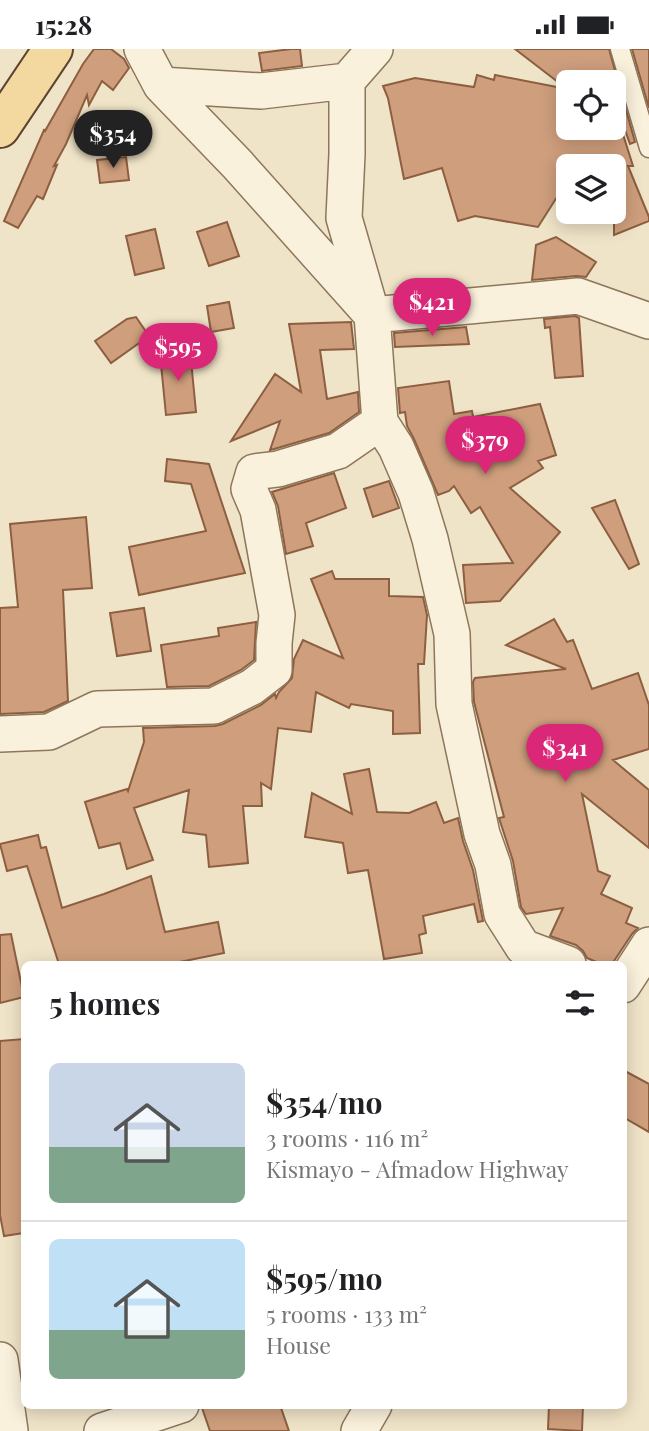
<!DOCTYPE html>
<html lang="en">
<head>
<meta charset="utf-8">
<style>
  body { margin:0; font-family:"Playfair Display",serif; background:#f6f6f6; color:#202124; height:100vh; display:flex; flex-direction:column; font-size:26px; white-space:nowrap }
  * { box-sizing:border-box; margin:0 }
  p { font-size:23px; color:#757577 }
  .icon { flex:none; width:38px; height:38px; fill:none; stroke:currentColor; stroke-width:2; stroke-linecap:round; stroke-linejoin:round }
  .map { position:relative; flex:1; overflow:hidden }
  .side { position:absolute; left:21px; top:912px; width:606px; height:448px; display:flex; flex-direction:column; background:#fff; border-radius:10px; box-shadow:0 4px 18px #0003 }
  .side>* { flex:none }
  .tools { position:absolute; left:556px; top:21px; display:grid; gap:14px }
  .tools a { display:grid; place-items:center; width:70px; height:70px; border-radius:10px; background:#fff; box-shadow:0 4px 18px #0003; font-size:35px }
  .price { position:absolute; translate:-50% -60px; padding:0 16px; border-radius:24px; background:#db2777; color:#fff; font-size:23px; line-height:46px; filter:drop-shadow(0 2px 4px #0008) }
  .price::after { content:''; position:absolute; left:50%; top:42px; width:21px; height:16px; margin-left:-10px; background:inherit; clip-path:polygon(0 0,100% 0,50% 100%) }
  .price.selected { background:#222; color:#fff }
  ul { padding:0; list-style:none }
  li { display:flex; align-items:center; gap:21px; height:175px; padding:0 28px }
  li+li { border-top:2px solid #e0e0e0 }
  li span { display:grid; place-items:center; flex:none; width:196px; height:140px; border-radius:10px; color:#555 }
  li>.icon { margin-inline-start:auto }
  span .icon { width:84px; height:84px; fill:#fffc; stroke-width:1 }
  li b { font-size:30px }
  h2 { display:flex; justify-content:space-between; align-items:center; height:84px; padding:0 28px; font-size:30px }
  .status { display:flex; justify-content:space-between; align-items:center; height:49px; padding:0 35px; background:#fff; direction:ltr }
  .status svg { height:19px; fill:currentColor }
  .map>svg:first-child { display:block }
  .building { fill:#cf9f7d; stroke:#8d5f41; stroke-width:2 }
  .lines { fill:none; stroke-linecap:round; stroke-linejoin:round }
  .lane-casing { stroke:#8d765c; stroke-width:21 }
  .street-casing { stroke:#8d765c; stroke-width:38 }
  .primary-casing { stroke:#5b4430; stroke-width:42 }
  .lane { stroke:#faf1dc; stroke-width:18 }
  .street { stroke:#faf1dc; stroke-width:35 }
  .primary { stroke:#f3d9a0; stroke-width:38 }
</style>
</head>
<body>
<div class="status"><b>15:28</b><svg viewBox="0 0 49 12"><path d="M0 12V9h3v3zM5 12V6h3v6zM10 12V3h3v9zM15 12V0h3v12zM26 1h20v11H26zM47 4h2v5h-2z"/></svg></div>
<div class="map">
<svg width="649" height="1382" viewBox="0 0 649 1382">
  <rect width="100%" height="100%" fill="#f0e4c8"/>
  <!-- building -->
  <path class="building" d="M 94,0 L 111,0 L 124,10 L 129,19 L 113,41 L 102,32 L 89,56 L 87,46 L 66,95 L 54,117 L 57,116 L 43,150 L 37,147 L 18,179 L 4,172 L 44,81 L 45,82 L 83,15 Z
    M 291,0 L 300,0 L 302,17 L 262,22 L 259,4 Z
    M 515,0 L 609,0 L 635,93 L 630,95 L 614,50 L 614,33 L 608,33 L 606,28 L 590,33 L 569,33 L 569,79 L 621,79 L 633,117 L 628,117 L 649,168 L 649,172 L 614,186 L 614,117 L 585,117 L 582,109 L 576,117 L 569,117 L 569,129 L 538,178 L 475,167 L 458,172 L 442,119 L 404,130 L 388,49 L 383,37 L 415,29 L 474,38 L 477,26 L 494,31 L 495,26 L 567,40 Z
    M 632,0 L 649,0 L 649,59 Z
    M 126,108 L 129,131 L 100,134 L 97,111 Z
    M 227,173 L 239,207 L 209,217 L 197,183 Z
    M 155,180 L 164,219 L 135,226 L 126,187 Z
    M 556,188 L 596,213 L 586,228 L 576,227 L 532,231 L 536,196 Z
    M 229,253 L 234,279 L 211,283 L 207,257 Z
    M 575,267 L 579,269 L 583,327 L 555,329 L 550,278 L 545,279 L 544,270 Z
    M 136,268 L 149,287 L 111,314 L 95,292 L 127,270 Z
    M 351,273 L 354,300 L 320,301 L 327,350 L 358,343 L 359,363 L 329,384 L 274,400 L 270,401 L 280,372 L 231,392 L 275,325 L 301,343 L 289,275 Z
    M 466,278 L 469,295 L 395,298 L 394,284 Z
    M 190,301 L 196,363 L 166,366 L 160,305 Z
    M 449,332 L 454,365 L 472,362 L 473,368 L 540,355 L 556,406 L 538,412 L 543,419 L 510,439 L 560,483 L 500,552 L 466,554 L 463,516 L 513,514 L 480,458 L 471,464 L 454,437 L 449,442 L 438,446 L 414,390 L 407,377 L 405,363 L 400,364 L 398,339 Z
    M 167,410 L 209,415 L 245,524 L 139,546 L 129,498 L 206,482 L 191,435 L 165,432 Z
    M 334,424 L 346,459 L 306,474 L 313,497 L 286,505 L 278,457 L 272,443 Z
    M 389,432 L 399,459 L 373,468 L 364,440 Z
    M 615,451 L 639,515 L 629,520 L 592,459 Z
    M 86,468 L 92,539 L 63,541 L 68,652 L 44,663 L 0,665 L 0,559 L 18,558 L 10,475 Z
    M 332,522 L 335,530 L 389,530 L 389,547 L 423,548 L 427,566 L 424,615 L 418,615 L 420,684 L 393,685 L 393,662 L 351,655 L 349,659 L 316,643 L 311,683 L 278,679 L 271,740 L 261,734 L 262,757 L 243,757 L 248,814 L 209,818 L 206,786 L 183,783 L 189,741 L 134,759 L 153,811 L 127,820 L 120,794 L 99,799 L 85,753 L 127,740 L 128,742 L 144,693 L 143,679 L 215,677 L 223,675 L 261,656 L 275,645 L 276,649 L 279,643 L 292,629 L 294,610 L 303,591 L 343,609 L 311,530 Z
    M 144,559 L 151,602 L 117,607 L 110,564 Z
    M 554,570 L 567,593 L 573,591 L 592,640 L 638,624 L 649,656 L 649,700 L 613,711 L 649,741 L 649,799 L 582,745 L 598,822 L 610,827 L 601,845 L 632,859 L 626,874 L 638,879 L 632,885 L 612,915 L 601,915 L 587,909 L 583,902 L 576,896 L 550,887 L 563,859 L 526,865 L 521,858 L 513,812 L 499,769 L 504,768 L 474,653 L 473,633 L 475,629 L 566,620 L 506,596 Z
    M 256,573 L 254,611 L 241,621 L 209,637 L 167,638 L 161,596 L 219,587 L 218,579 Z
    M 369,720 L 377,763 L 409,764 L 436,753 L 444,774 L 458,769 L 463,792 L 473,821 L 483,872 L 478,873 L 474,855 L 423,867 L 426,884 L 419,886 L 422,904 L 384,910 L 368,821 L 348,824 L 343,794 L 305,788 L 312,744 L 352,765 L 344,725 Z
    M 38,786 L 41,799 L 46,798 L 62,859 L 104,845 L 151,827 L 165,883 L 218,873 L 224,904 L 170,915 L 59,915 L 27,817 L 7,822 L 0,795 Z
    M 11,885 L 24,948 L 0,954 L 0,886 Z
    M 24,990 L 24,1184 L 4,1187 L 0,1166 L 0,992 Z
    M 623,1021 L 649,1035 L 649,1083 L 623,1068 Z
    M 201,1356 L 280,1356 L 289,1382 L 210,1382 Z
    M 549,1356 L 583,1356 L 582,1382 L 548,1380 Z"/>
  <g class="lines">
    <defs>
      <path id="lane" d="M 620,0 L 649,99"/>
      <path id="street" d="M 142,0 L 161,36 L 238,116 L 372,266 L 578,247 L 649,272
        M 375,0 L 347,32 L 347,105 L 344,169 L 372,266 L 380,373 L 396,398 L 416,444 L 430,490 L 452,585 L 454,655 L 482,785 L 493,816 L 502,865 L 523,898 L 568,915
        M 161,36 L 261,42 L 347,32
        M 0,685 L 49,683 L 97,660 L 214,657 L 252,638 L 274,621 L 274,594 L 277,566 L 258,461 L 249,440 L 254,423 L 278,420 L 338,402 L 380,373
        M 623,936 L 649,896
        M 0,1311 L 10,1382
        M 102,1382 L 181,1356
        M 359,1382 L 374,1356"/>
      <path id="primary" d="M 0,79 L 53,0"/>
    </defs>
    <!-- lane casing -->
    <use href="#lane" class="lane-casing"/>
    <!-- street casing -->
    <use href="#street" class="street-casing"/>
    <!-- primary casing -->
    <use href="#primary" class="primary-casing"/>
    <!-- lane -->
    <use href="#lane" class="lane"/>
    <!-- street -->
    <use href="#street" class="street"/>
    <!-- primary -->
    <use href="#primary" class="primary"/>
  </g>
</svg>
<div class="tools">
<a><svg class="icon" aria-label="locate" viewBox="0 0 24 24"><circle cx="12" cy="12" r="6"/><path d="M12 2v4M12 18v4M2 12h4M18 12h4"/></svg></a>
<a><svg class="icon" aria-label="layers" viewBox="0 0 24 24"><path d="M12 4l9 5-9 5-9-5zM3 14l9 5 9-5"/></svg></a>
</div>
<b class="price selected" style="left:113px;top:121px">$354</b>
<b class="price" style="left:432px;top:289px">$421</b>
<b class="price" style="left:178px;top:334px">$595</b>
<b class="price" style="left:485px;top:427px">$379</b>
<b class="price" style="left:565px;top:735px">$341</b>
<section class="side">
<h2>5 homes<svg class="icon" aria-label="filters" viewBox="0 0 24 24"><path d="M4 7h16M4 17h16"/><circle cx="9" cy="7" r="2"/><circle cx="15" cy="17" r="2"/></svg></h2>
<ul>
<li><span style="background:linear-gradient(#c9d6e8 60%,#7fa58c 0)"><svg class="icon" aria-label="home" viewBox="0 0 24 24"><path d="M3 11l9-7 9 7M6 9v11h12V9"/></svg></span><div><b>$354/mo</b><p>3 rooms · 116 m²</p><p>Kismayo - Afmadow Highway</p></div></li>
<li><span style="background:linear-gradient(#bfe0f5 65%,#7fa58c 0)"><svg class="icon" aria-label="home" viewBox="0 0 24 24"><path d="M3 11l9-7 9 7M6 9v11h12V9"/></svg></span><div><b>$595/mo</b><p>5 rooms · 133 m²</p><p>House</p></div></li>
</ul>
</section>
</div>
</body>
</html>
